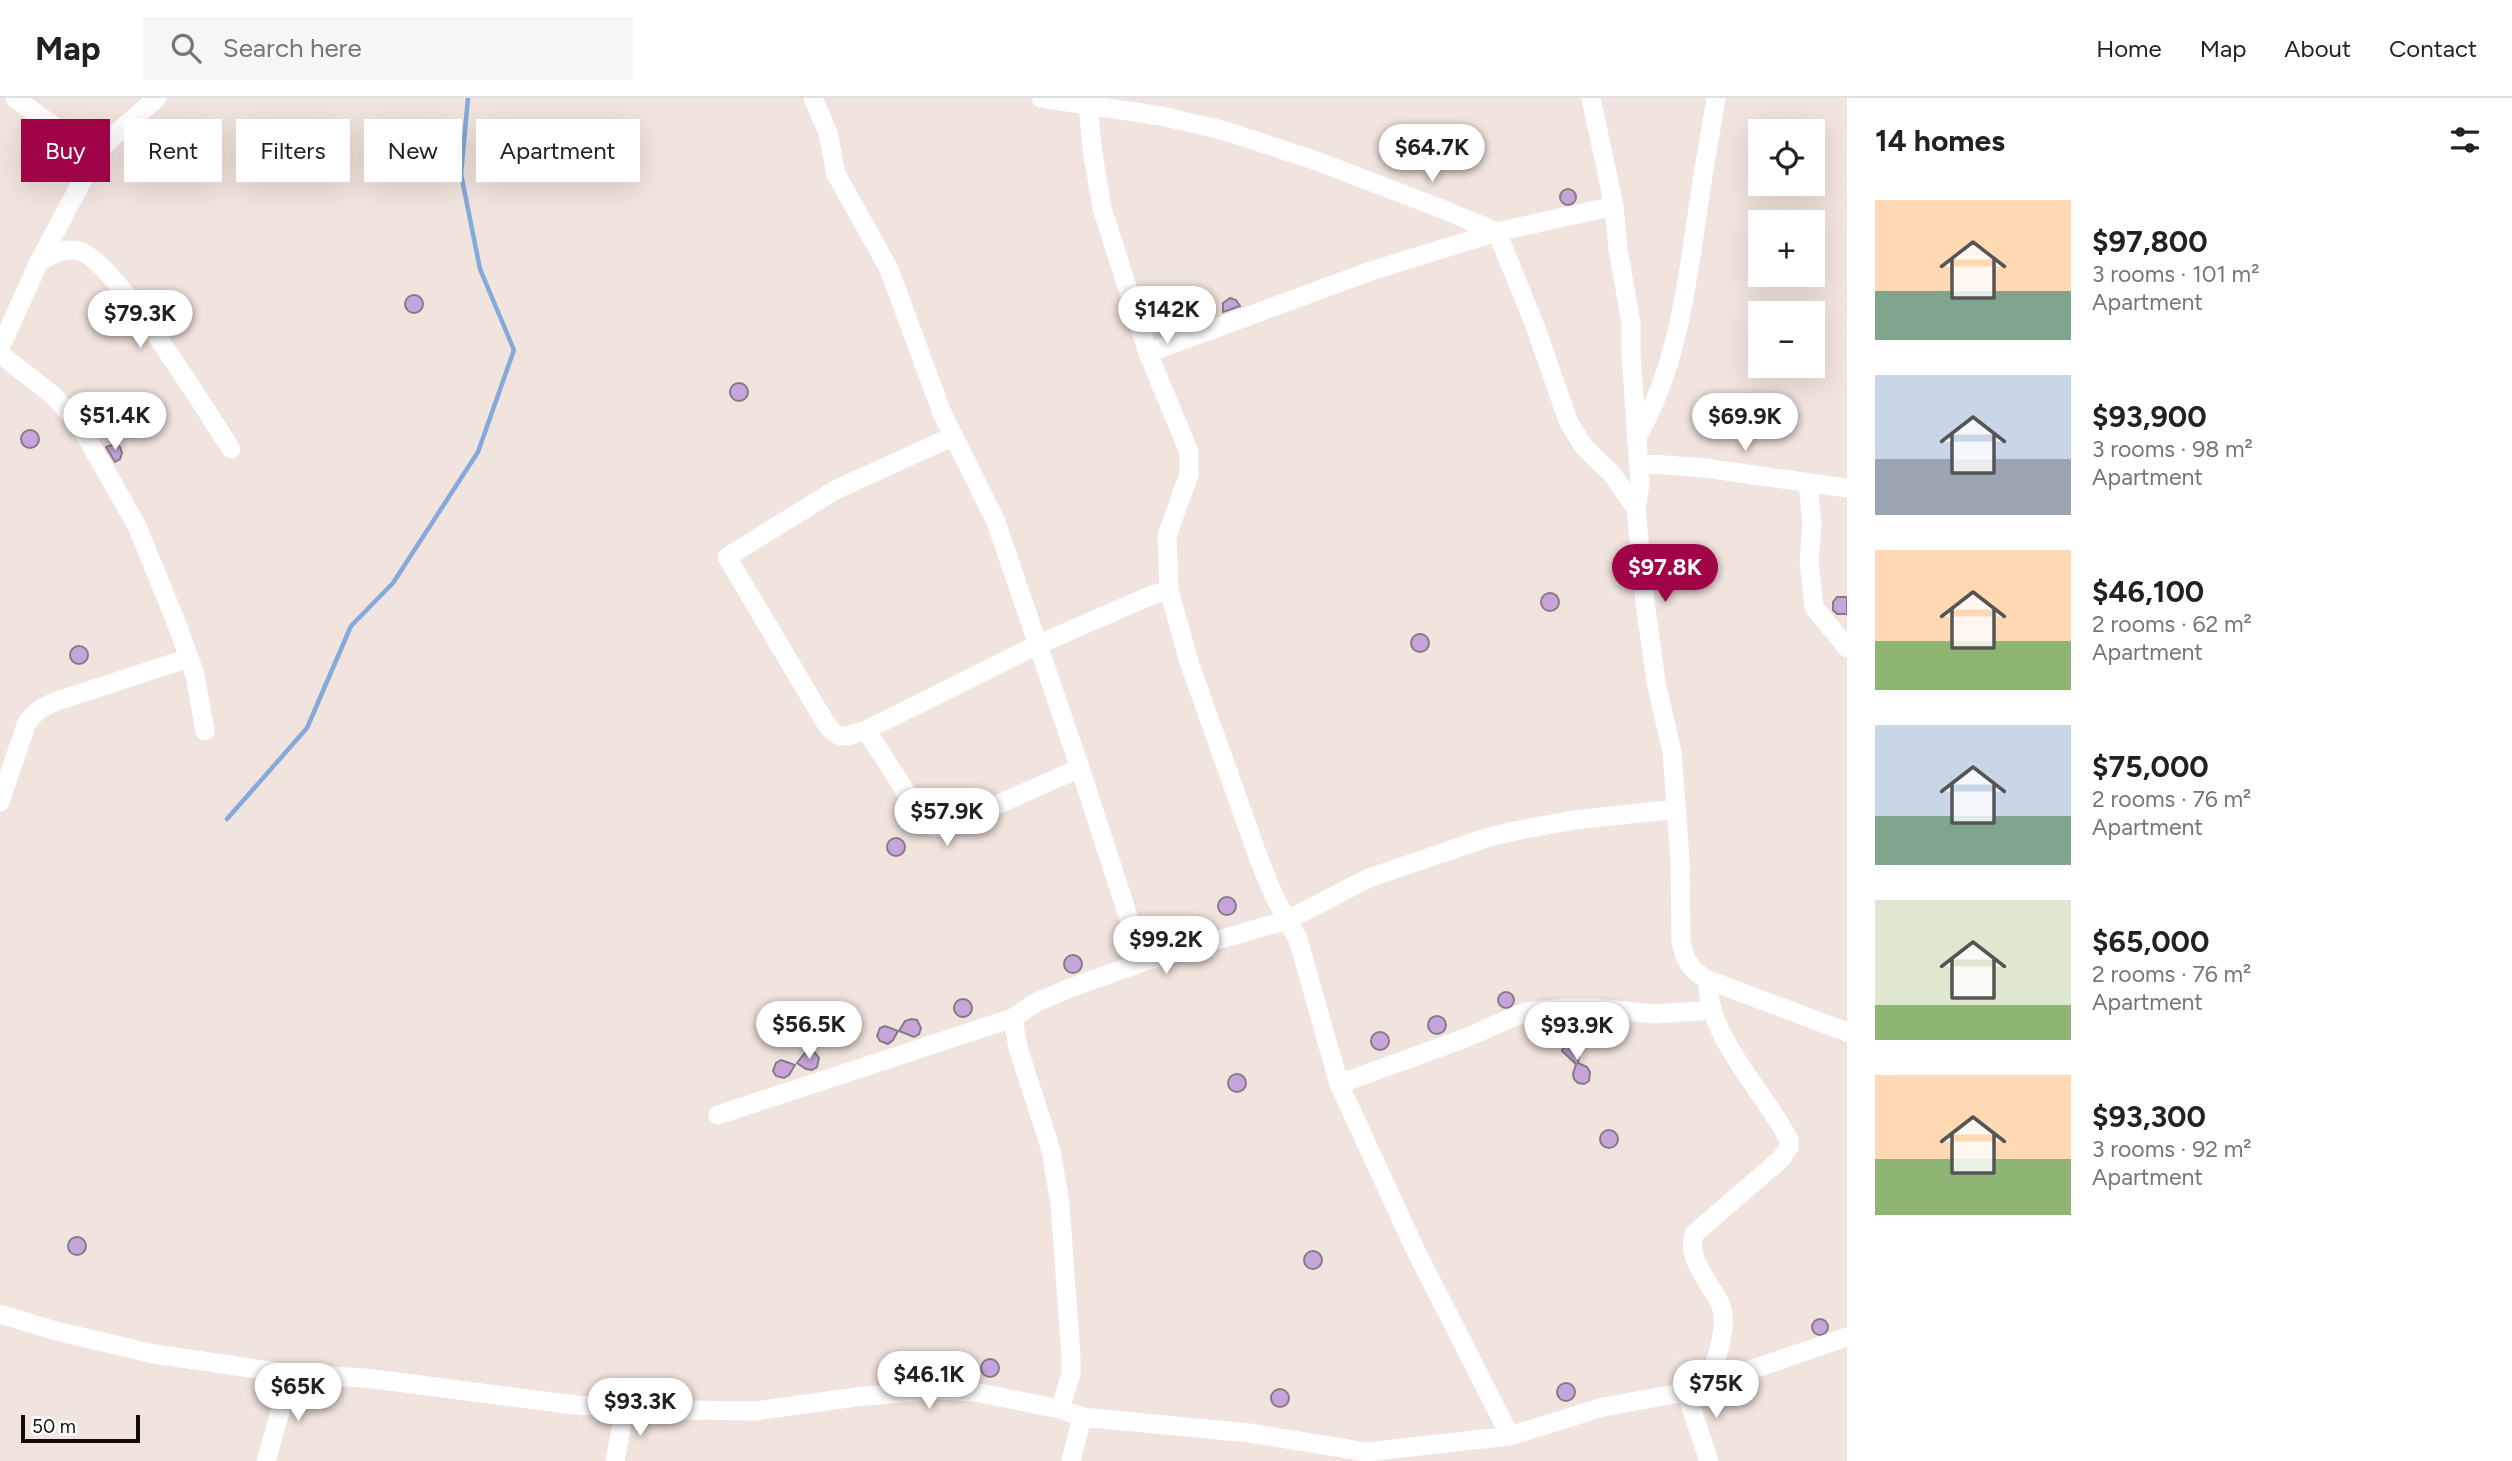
<!DOCTYPE html>
<html lang="en">
<head>
<meta charset="utf-8">
<style>
  body { margin:0; font-family:Figtree,sans-serif; background:#f6f6f6; color:#222; height:100vh; display:flex; flex-direction:column; font-size:26px; white-space:nowrap }
  * { box-sizing:border-box; margin:0 }
  p { font-size:23px; color:#767676 }
  .icon { flex:none; width:38px; height:38px; fill:none; stroke:currentColor; stroke-width:2; stroke-linecap:round; stroke-linejoin:round }
  .map { position:relative; flex:1; overflow:hidden }
  .drawer { display:flex; flex-direction:column; background:#fff; width:665px }
  .drawer>* { flex:none }
  .guide { position:absolute; left:21px; top:21px; width:665px; height:63px; display:flex; gap:14px }
  .tools { position:absolute; left:1748px; top:21px; display:grid; gap:14px }
  .tools a { display:grid; place-items:center; width:77px; height:77px; border-radius:0px; background:#fff; box-shadow:0 7px 28px #0002; font-size:35px }
  .scale { position:absolute; left:21px; bottom:18px; width:119px; box-sizing:border-box; padding-left:7px; border:4px solid #120d0b; border-top:0; font-size:19px; line-height:24px; white-space:nowrap; color:#120d0b; -webkit-text-stroke:5px #fff; paint-order:stroke }
  .price { position:absolute; translate:-50% -60px; padding:0 16px; border-radius:24px; background:#fff; color:#222; font-size:23px; line-height:46px; filter:drop-shadow(0 2px 4px #0008) }
  .price::after { content:''; position:absolute; left:50%; top:42px; width:21px; height:16px; margin-left:-10px; background:inherit; clip-path:polygon(0 0,100% 0,50% 100%) }
  .price.selected { background:#a00446; color:#fff }
  ul { padding:0; list-style:none }
  li { display:flex; align-items:center; gap:21px; height:175px; padding:0 28px }
  li span { display:grid; place-items:center; flex:none; width:196px; height:140px; border-radius:0px; color:#555 }
  li>.icon { margin-inline-start:auto }
  span .icon { width:84px; height:84px; fill:#fffc; stroke-width:1 }
  li b { font-size:30px }
  h2 { display:flex; justify-content:space-between; align-items:center; height:84px; padding:0 28px; font-size:30px }
  .pill { padding:0 24px; border-radius:0px; background:#fff; box-shadow:0 7px 28px #0002; font-size:24px; line-height:63px }
  .pill.selected { background:#a00446; color:#fff }
  header { display:flex; align-items:center; gap:42px; box-sizing:border-box; height:98px; padding:0 35px; background:#fff; border-bottom:2px solid #e0e0e0 }
  header strong { font-size:33px }
  nav { display:flex; gap:38px; margin-inline-start:auto; font-size:24px }
  .search { width:490px; height:63px; background:#f6f6f6; display:flex; align-items:center; gap:18px; box-sizing:border-box; padding:0 24px; border-radius:0px; color:#767676; font-size:26px }
  main { display:flex; flex:1; min-height:0 }
  .map>svg:first-child { display:block }
  .lines { fill:none; stroke-linecap:round; stroke-linejoin:round }
  .stream { stroke:#84a9db; stroke-width:4.5 }
  .building { fill:#c7a4d9; stroke:#837c86; stroke-width:2 }
  .street { stroke:#fff; stroke-width:19 }
</style>
</head>
<body>
<header>
<strong>Map</strong>
<div class="search"><svg class="icon" aria-label="search" viewBox="0 0 24 24"><circle cx="10" cy="10" r="6"/><path d="M15 15l6 6"/></svg>Search here</div>
<nav><a>Home</a><a>Map</a><a>About</a><a>Contact</a></nav>
</header>
<main>
<div class="map">
<svg width="1847" height="1363" viewBox="0 0 1847 1363">
  <rect width="100%" height="100%" fill="#f1e3dd"/>
  <g class="lines">
    <!-- stream -->
    <path class="stream" d="M 227,721 L 307,630 L 351,528 L 393,485 L 478,354 L 514,252 L 480,171 L 461,76 L 468,0"/>
  </g>
  <!-- building -->
  <path class="building" d="M1560 99a8 8 0 1 1 16 0a8 8 0 1 1-16 0Z
    M405 206a9 9 0 1 1 18 0a9 9 0 1 1-18 0Z
    M 1230,200 L 1236,202 L 1240,208 L 1223,214 L 1223,205 Z
    M730 294a9 9 0 1 1 18 0a9 9 0 1 1-18 0Z
    M21 341a9 9 0 1 1 18 0a9 9 0 1 1-18 0Z
    M 115,346 L 120,349 L 122,355 L 120,361 L 115,364 L 106,349 Z
    M1666 478a9 9 0 1 1 18 0a9 9 0 1 1-18 0Z
    M1541 504a9 9 0 1 1 18 0a9 9 0 1 1-18 0Z
    M 1837,499 L 1847,499 L 1847,516 L 1837,516 L 1833,512 L 1833,504 Z
    M1411 545a9 9 0 1 1 18 0a9 9 0 1 1-18 0Z
    M70 557a9 9 0 1 1 18 0a9 9 0 1 1-18 0Z
    M887 749a9 9 0 1 1 18 0a9 9 0 1 1-18 0Z
    M1218 808a9 9 0 1 1 18 0a9 9 0 1 1-18 0Z
    M1064 866a9 9 0 1 1 18 0a9 9 0 1 1-18 0Z
    M1498 902a8 8 0 1 1 16 0a8 8 0 1 1-16 0Z
    M954 910a9 9 0 1 1 18 0a9 9 0 1 1-18 0Z
    M1428 927a9 9 0 1 1 18 0a9 9 0 1 1-18 0Z
    M 911,921 L 917,922 L 921,930 L 919,936 L 914,939 L 899,933 L 905,923 Z
    M 885,928 L 898,933 L 893,942 L 888,946 L 880,943 L 877,938 L 880,930 Z
    M1371 943a9 9 0 1 1 18 0a9 9 0 1 1-18 0Z
    M 1573,942 L 1580,949 L 1578,965 L 1587,969 L 1590,974 L 1589,983 L 1584,986 L 1578,985 L 1574,981 L 1573,976 L 1576,966 L 1562,953 L 1565,945 Z
    M 809,954 L 815,955 L 819,960 L 817,969 L 812,972 L 806,971 L 797,965 L 804,956 Z
    M 781,962 L 795,967 L 789,977 L 784,980 L 776,978 L 773,973 L 776,965 Z
    M1228 985a9 9 0 1 1 18 0a9 9 0 1 1-18 0Z
    M1600 1041a9 9 0 1 1 18 0a9 9 0 1 1-18 0Z
    M68 1148a9 9 0 1 1 18 0a9 9 0 1 1-18 0Z
    M1304 1162a9 9 0 1 1 18 0a9 9 0 1 1-18 0Z
    M1812 1229a8 8 0 1 1 16 0a8 8 0 1 1-16 0Z
    M981 1270a9 9 0 1 1 18 0a9 9 0 1 1-18 0Z
    M1557 1294a9 9 0 1 1 18 0a9 9 0 1 1-18 0Z
    M1271 1300a9 9 0 1 1 18 0a9 9 0 1 1-18 0Z"/>
  <g class="lines">
    <!-- street -->
    <path class="street" d="M 15,0 L 96,59
      M 813,0 L 828,35 L 836,76 L 889,171 L 942,315 L 996,424 L 1080,670 L 1143,864
      M 1041,0 L 1161,18 L 1222,32 L 1314,62 L 1442,111 L 1497,134 L 1535,228 L 1569,325 L 1584,349 L 1613,377 L 1636,411
      M 1087,0 L 1093,56 L 1102,110 L 1148,255 L 1189,354 L 1189,376 L 1167,438 L 1169,492
      M 1591,0 L 1614,108 L 1618,151 L 1631,225 L 1631,256 L 1640,385 L 1636,411 L 1645,504 L 1656,584 L 1672,654 L 1680,762 L 1681,843 C 1685,863 1690,872 1708,882 L 1847,934
      M 39,164 C 51,157 64,149 79,153 C 113,160 208,316 231,351
      M 0,250 L 39,164 L 89,70 L 102,50 L 120,32 L 157,0
      M 1148,255 L 1371,173 L 1497,134 L 1614,108
      M 0,256 L 54,298 L 68,314 L 87,340 L 137,428 L 178,529 L 195,577 L 205,633
      M 954,338 L 837,391 L 727,459 L 825,624 C 839,645 846,638 866,632 L 1037,547 L 1152,497 L 1169,492 L 1189,564 L 1260,764 L 1275,800 L 1298,841 L 1339,986 L 1415,1151 L 1510,1338
      M 1636,341 C 1682,261 1688,173 1702,84 C 1706,56 1712,28 1716,0
      M 1638,365 L 1705,370 L 1847,390
      M 1808,385 L 1812,427 L 1809,463 L 1814,509 L 1847,550
      M 866,632 L 922,719 C 933,734 943,730 958,724 L 1080,670
      M 0,704 L 26,627 C 33,614 43,609 57,603 L 189,560
      M 1708,882 C 1707,940 1764,992 1789,1042 L 1789,1049 L 1781,1061 L 1695,1135 C 1684,1157 1710,1186 1720,1205 C 1730,1228 1715,1264 1708,1286
      M 1339,986 L 1463,941 L 1525,914 L 1564,910 L 1595,910 L 1655,916 L 1712,912
      M 718,1017 L 1013,920
      M 0,1216 L 56,1233 L 154,1256 L 291,1276 L 366,1280 L 575,1307 L 679,1312 L 755,1313 L 856,1299 L 937,1292 L 975,1294 L 1060,1311 L 1082,1319 L 1249,1335 L 1366,1354 L 1510,1338 L 1603,1309 L 1686,1294 L 1847,1239
      M 1686,1294 L 1709,1363
      M 1060,1311 L 1071,1276 L 1071,1259 L 1060,1106 L 1051,1052 L 1018,950 L 1013,920 L 1037,904 L 1070,890 L 1143,864 L 1287,822 L 1369,780 L 1486,740 L 1514,733 L 1574,722 L 1677,711
      M 266,1363 L 291,1276
      M 615,1363 L 625,1309
      M 1071,1363 L 1082,1319"/>
  </g>
</svg>
<div class="tools">
<a><svg class="icon" aria-label="locate" viewBox="0 0 24 24"><circle cx="12" cy="12" r="6"/><path d="M12 2v4M12 18v4M2 12h4M18 12h4"/></svg></a>
<a>+</a>
<a>−</a>
</div>
<div class="scale">50 m</div>
<b class="price" style="left:1432px;top:86px">$64.7K</b>
<b class="price" style="left:1167px;top:248px">$142K</b>
<b class="price" style="left:140px;top:252px">$79.3K</b>
<b class="price" style="left:115px;top:354px">$51.4K</b>
<b class="price" style="left:1745px;top:355px">$69.9K</b>
<b class="price selected" style="left:1665px;top:506px">$97.8K</b>
<b class="price" style="left:947px;top:750px">$57.9K</b>
<b class="price" style="left:1166px;top:878px">$99.2K</b>
<b class="price" style="left:809px;top:963px">$56.5K</b>
<b class="price" style="left:1577px;top:964px">$93.9K</b>
<b class="price" style="left:929px;top:1313px">$46.1K</b>
<b class="price" style="left:1716px;top:1322px">$75K</b>
<b class="price" style="left:298px;top:1325px">$65K</b>
<b class="price" style="left:640px;top:1340px">$93.3K</b>
<div class="guide">
<a class="pill selected">Buy</a>
<a class="pill">Rent</a>
<a class="pill">Filters</a>
<a class="pill">New</a>
<a class="pill">Apartment</a>
</div>
</div>
<section class="drawer">
<h2>14 homes<svg class="icon" aria-label="filters" viewBox="0 0 24 24"><path d="M4 7h16M4 17h16"/><circle cx="9" cy="7" r="2"/><circle cx="15" cy="17" r="2"/></svg></h2>
<ul>
<li><span style="background:linear-gradient(#ffd9b3 65%,#7fa58c 0)"><svg class="icon" aria-label="home" viewBox="0 0 24 24"><path d="M3 11l9-7 9 7M6 9v11h12V9"/></svg></span><div><b>$97,800</b><p>3 rooms · 101 m²</p><p>Apartment</p></div></li>
<li><span style="background:linear-gradient(#c9d6e8 60%,#9aa5b1 0)"><svg class="icon" aria-label="home" viewBox="0 0 24 24"><path d="M3 11l9-7 9 7M6 9v11h12V9"/></svg></span><div><b>$93,900</b><p>3 rooms · 98 m²</p><p>Apartment</p></div></li>
<li><span style="background:linear-gradient(#ffd9b3 65%,#8fb573 0)"><svg class="icon" aria-label="home" viewBox="0 0 24 24"><path d="M3 11l9-7 9 7M6 9v11h12V9"/></svg></span><div><b>$46,100</b><p>2 rooms · 62 m²</p><p>Apartment</p></div></li>
<li><span style="background:linear-gradient(#c9d6e8 65%,#7fa58c 0)"><svg class="icon" aria-label="home" viewBox="0 0 24 24"><path d="M3 11l9-7 9 7M6 9v11h12V9"/></svg></span><div><b>$75,000</b><p>2 rooms · 76 m²</p><p>Apartment</p></div></li>
<li><span style="background:linear-gradient(#dfe7d0 75%,#8fb573 0)"><svg class="icon" aria-label="home" viewBox="0 0 24 24"><path d="M3 11l9-7 9 7M6 9v11h12V9"/></svg></span><div><b>$65,000</b><p>2 rooms · 76 m²</p><p>Apartment</p></div></li>
<li><span style="background:linear-gradient(#ffd9b3 60%,#8fb573 0)"><svg class="icon" aria-label="home" viewBox="0 0 24 24"><path d="M3 11l9-7 9 7M6 9v11h12V9"/></svg></span><div><b>$93,300</b><p>3 rooms · 92 m²</p><p>Apartment</p></div></li>
</ul>
</section>
</main>
</body>
</html>
